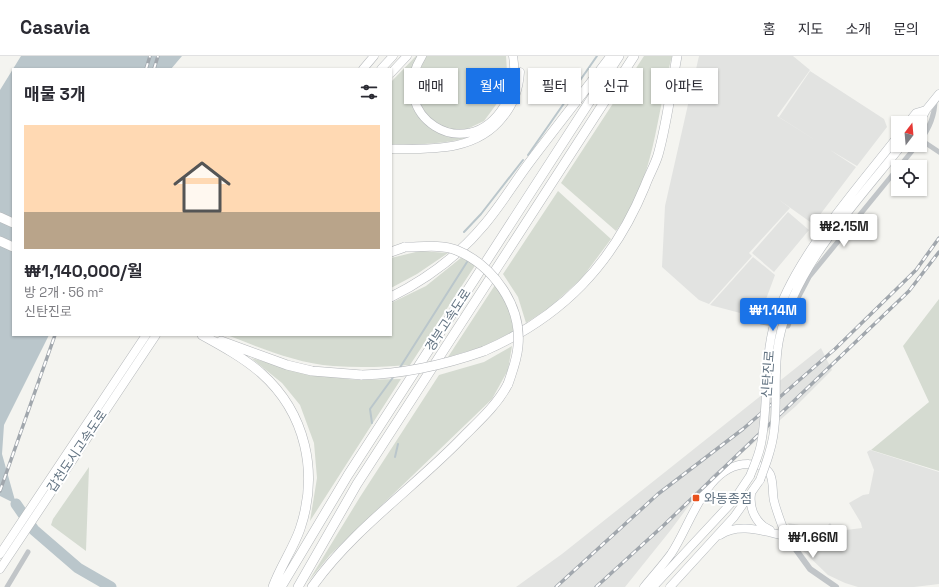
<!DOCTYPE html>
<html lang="ko">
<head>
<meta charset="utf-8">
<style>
  body { margin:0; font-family:"Space Grotesk","Noto Sans KR",sans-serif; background:#f7f7f7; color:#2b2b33; height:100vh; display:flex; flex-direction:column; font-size:15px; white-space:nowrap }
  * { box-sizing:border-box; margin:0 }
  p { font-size:13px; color:#7c7c81 }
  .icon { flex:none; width:22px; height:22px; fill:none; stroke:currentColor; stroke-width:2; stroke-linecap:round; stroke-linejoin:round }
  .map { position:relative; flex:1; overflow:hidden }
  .details { position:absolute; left:12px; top:12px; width:380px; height:268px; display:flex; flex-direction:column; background:#fff; border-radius:0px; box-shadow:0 1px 3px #0004 }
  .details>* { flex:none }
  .hud { position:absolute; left:404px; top:12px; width:380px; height:36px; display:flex; gap:8px }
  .needle { width:26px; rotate:16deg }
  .fabs { position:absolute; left:891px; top:60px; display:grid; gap:8px }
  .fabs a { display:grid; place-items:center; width:36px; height:36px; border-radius:0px; background:#fff; box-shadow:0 1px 3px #0004; font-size:20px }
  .price { position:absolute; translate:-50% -34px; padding:0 9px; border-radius:4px; background:#fff; color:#222; font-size:13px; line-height:26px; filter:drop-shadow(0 1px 2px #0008) }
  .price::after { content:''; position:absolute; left:50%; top:24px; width:12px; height:9px; margin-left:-6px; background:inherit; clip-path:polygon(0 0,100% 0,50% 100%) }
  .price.active { background:#1a73e8; color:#fff }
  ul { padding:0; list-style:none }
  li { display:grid; align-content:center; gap:8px; height:212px; padding:0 12px }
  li+li { border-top:1px solid #e1e1e2 }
  li span { display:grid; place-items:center; height:124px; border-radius:0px; color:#555 }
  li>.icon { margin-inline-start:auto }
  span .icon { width:72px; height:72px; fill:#fffc; stroke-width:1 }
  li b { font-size:17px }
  h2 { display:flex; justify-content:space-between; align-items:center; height:48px; padding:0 12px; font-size:17px }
  .chip { padding:0 14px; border-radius:0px; background:#fff; box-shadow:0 1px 3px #0004; font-size:14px; line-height:36px }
  .chip.active { background:#1a73e8; color:#fff }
  header { display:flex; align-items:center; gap:24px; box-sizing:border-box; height:56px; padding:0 20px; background:#fff; border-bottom:1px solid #e1e1e2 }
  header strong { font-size:19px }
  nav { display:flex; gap:22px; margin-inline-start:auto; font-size:14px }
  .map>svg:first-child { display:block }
  .built { fill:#e2e3e1 }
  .green { fill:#d5dbd1 }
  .water { fill:#bac6cb }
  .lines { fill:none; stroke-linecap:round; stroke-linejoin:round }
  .stream { stroke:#bac6cb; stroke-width:2 }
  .river { stroke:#bac6cb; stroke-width:11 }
  .primary-casing { stroke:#b4b8bc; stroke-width:9 }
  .trunk-casing { stroke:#b4b7ba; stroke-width:9 }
  .motorway-casing { stroke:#b4b7ba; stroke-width:10 }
  .minor { stroke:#c1c5c8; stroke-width:5 }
  .tertiary { stroke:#c1c5c8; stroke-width:6 }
  .primary { stroke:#fff; stroke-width:8 }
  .trunk { stroke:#fff; stroke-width:8 }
  .motorway { stroke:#fff; stroke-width:9 }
  .rail-casing { stroke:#a1a7ad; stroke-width:3.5 }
  .rail { stroke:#fff; stroke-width:2; stroke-dasharray:6; stroke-linecap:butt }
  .primary-bridge-casing { stroke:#b4b8bc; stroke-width:9; stroke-linecap:butt }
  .motorway-bridge-casing { stroke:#b4b7ba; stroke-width:10; stroke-linecap:butt }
  .primary-bridge { stroke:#fff; stroke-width:8 }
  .motorway-bridge { stroke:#fff; stroke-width:9 }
  .poi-dot { fill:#e8501c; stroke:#fff; stroke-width:1.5 }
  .labels { text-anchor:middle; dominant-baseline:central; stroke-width:4; stroke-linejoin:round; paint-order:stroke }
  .street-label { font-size:13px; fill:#627382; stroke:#fff }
  .poi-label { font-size:13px; fill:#627382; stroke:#fff; text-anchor:start }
</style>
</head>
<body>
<header>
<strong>Casavia</strong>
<nav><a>홈</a><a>지도</a><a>소개</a><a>문의</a></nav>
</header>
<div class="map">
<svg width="939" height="531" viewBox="0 0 939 531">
  <rect width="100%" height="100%" fill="#f4f4f0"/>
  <!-- built -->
  <path class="built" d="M 699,0 L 793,0 L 810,14 L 777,60 L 820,87 L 779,61 L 810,15 L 884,63 L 887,71 L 857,110 L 830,94 L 856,111 L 813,168 L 778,143 L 790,152 L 749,197 L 752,200 L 709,248 L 699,244 L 662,211 L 665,150 Z
    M 788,156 L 809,174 L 774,216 L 752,197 Z
    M 753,201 L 775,219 L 759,262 L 710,249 Z
    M 821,292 L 832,314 L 796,350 L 725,412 L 693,444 L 670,475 L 625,531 L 516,531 L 562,498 Z
    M 870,394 L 939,416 L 939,528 L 914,531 L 858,531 L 845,527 L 828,519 L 800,492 L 788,467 L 812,471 L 812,474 L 821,476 L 830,467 L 834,472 L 846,474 L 862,472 L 861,467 L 849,447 L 863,439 L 869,438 L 874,414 L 867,396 Z"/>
  <!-- green -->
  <path class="green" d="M 416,0 L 418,0 C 403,35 415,42 433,71 L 474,80 C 447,88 420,89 391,88 L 391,26 Z
    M 426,0 L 506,0 L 507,15 L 501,42 L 484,65 L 465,74 L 445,73 L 428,63 L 417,43 L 415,23 Z
    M 644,0 L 672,0 C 656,59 655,125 616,175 L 561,127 Z
    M 558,135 L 611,183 L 582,222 L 549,252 L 526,267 L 518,241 L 503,218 Z
    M 420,195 L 448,197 L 417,218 L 391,232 L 391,202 Z
    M 462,201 L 476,208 L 410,309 C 384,311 359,312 333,310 C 296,307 261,292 227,279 L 391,279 L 391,247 L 426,230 Z
    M 495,229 L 510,254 L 514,275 L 482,291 L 448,301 Z
    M 939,243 L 939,415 L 871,394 L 929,346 L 903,290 Z
    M 512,290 L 508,314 L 492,343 L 330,499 L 308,526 L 360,441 L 439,319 L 484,306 Z
    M 251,302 L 309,318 L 356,324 L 401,323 L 310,465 L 317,422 L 314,387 L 300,349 L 282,327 Z
    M 89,411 L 86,495 L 51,469 L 53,463 Z"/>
  <!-- water -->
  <path class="water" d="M 21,0 L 182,0 L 171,13 L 13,13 L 13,279 L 49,279 L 4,369 L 2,398 L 16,448 L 0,440 L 0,34 Z"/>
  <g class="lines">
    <!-- stream -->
    <path class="stream" d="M 528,99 L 597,0
      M 464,176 L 481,158 L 523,104
      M 399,313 L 467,206
      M 372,367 L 370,353 L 394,320
      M 395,401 L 398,388"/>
    <!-- river -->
    <path class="river" d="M 16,448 L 34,474 L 78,512 L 111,531"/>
    <defs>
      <path id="primary" d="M 908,67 L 916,57 L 926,54
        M 919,67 L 926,54 L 939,38
        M 751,438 C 749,453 756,468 770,474
        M 720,479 C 739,466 765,476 786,480
        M 644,531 C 653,520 663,509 671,498 C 691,469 706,407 749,408 C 757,408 766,411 770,418 C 774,426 772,437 774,445 C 777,457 782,469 786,480
        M 653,531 L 734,444 L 750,420
        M 670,531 L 734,461 L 760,424"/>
      <path id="trunk" d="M 422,0 C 385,59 466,112 504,50 C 513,35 516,17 513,0
        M 363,13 L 374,0
        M 381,13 L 393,0
        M 391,17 L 407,0
        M 391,93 C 431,93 476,96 503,61 C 514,48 519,32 520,16
        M 0,498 L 146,279
        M 0,513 L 156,279"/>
      <path id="motorway" d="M 0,161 L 13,167
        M 0,185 L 13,191
        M 391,196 L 405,191
        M 391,241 C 427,223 459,199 484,169 C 501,149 514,127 529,107 C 556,71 584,36 611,0
        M 202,279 C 222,290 244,302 261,317 C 306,357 319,417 300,473 C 293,493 280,511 273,531
        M 221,285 L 287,309 L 312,315 L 362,319
        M 484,295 C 562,261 613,208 645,130 C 649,119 655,109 658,99 C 667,67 671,33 677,0
        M 281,531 L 348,419 L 619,0
        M 298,531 L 357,428 L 634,0
        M 312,531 C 353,473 414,432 463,381 C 479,365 497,349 508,328"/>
    </defs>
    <!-- primary casing -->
    <use href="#primary" class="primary-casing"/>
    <!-- trunk casing -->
    <use href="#trunk" class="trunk-casing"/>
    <!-- motorway casing -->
    <use href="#motorway" class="motorway-casing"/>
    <!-- minor -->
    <path class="minor" d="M 921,84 L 939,96
      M 920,85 C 929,73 935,59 935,44
      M 899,111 L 917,89
      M 761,266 L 788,270 L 798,242 L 809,221 L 898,112
      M 7,531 L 28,496"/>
    <!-- tertiary -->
    <path class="tertiary" d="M 786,480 L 810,513 L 836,531"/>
    <!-- primary -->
    <use href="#primary" class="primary"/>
    <!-- trunk -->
    <use href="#trunk" class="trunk"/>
    <!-- motorway -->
    <use href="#motorway" class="motorway"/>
    <defs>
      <path id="rail" d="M 146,13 L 150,0
        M 154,13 L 158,0
        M 0,435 L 55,279
        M 556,531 L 658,438 L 743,373 L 835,293 L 916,214 L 939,182
        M 596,531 L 664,469 L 909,235 L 939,196"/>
    </defs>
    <!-- rail casing -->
    <use href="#rail" class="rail-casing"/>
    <!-- rail -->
    <use href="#rail" class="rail"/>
    <defs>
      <path id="primary-bridge" d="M 750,420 C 754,410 759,399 761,388 C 769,348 763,306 775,265 C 794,202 857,133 898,80
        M 760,424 C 766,408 772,392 774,375 C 778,345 773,314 779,284 C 793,212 857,146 902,89"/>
      <path id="motorway-bridge" d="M 405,191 C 421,191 441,188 456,194 C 493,209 522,250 518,290 C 517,304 512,316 508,328
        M 362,319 C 405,318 444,309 484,295"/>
    </defs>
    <!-- primary-bridge casing -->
    <use href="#primary-bridge" class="primary-bridge-casing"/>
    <!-- motorway-bridge casing -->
    <use href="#motorway-bridge" class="motorway-bridge-casing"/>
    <!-- primary-bridge -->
    <use href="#primary-bridge" class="primary-bridge"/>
    <!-- motorway-bridge -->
    <use href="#motorway-bridge" class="motorway-bridge"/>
  </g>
  <!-- markers -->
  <rect class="poi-dot" x="692" y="438" width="8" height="8" rx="2"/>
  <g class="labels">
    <!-- street labels -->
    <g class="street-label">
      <text transform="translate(448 264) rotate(-57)">경부고속도로</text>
      <text transform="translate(768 318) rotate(-86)">신탄진로</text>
      <text transform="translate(77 395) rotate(-56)">갑천도시고속도로</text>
    </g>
    <!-- poi labels -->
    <g class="poi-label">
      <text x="704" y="442">와동종점</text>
    </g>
  </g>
</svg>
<div class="fabs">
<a><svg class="needle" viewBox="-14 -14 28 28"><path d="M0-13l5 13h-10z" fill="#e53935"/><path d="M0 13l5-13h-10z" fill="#7c7c81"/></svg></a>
<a><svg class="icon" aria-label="locate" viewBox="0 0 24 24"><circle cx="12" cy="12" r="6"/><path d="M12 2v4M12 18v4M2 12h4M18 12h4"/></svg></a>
</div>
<b class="price" style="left:844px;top:192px">₩2.15M</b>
<b class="price active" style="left:773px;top:276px">₩1.14M</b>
<b class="price" style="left:813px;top:503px">₩1.66M</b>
<div class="hud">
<a class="chip">매매</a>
<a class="chip active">월세</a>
<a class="chip">필터</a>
<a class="chip">신규</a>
<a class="chip">아파트</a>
</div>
<section class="details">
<h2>매물 3개<svg class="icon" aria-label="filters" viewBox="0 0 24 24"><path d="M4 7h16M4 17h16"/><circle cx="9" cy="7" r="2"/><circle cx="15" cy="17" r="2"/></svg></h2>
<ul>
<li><span style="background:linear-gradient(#ffd9b3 70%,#b9a48a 0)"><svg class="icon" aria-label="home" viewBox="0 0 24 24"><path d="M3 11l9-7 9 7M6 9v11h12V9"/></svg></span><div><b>₩1,140,000/월</b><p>방 2개 · 56 m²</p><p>신탄진로</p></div></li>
</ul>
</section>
</div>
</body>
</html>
